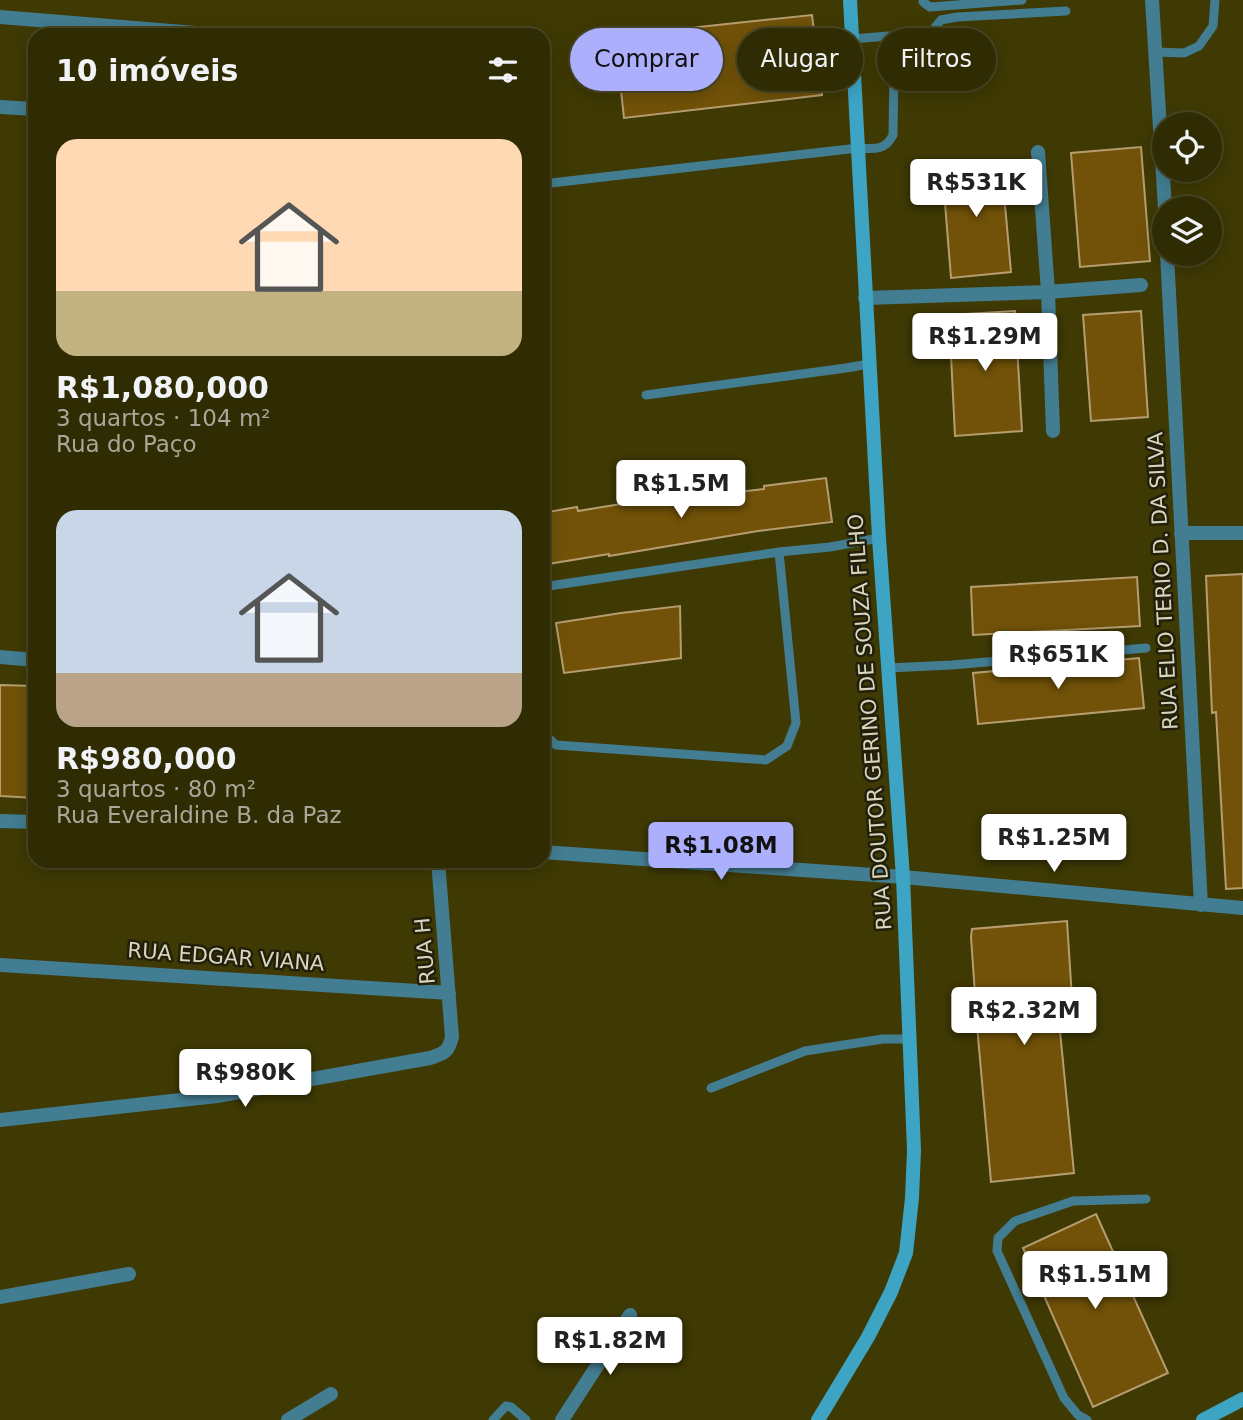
<!DOCTYPE html>
<html lang="pt">
<head>
<meta charset="utf-8">
<style>
  body { margin:0; font-family:"DejaVu Sans",sans-serif; background:#3b3712; color:#f1f3f6; height:100vh; display:flex; flex-direction:column; font-size:26px; white-space:nowrap }
  * { box-sizing:border-box; margin:0 }
  p { font-size:23px; color:#a7a79a }
  .icon { flex:none; width:38px; height:38px; fill:none; stroke:currentColor; stroke-width:2; stroke-linecap:round; stroke-linejoin:round }
  .map { position:relative; flex:1; overflow:hidden }
  .side { position:absolute; left:28px; top:28px; width:522px; height:840px; display:flex; flex-direction:column; background:#2f2b03; border-radius:21px; box-shadow:0 4px 18px #0003,0 0 0 2px #4a4725 }
  .side>* { flex:none }
  .hud { position:absolute; left:570px; top:28px; width:567px; height:63px; display:flex; gap:14px }
  .buttons { position:absolute; left:1152px; top:112px; display:grid; gap:14px }
  .buttons a { display:grid; place-items:center; width:70px; height:70px; border-radius:50%; background:#2f2b03; box-shadow:0 4px 18px #0003,0 0 0 2px #4a4725; font-size:35px }
  .price { position:absolute; translate:-50% -60px; padding:0 16px; border-radius:7px; background:#fff; color:#222; font-size:23px; line-height:46px; filter:drop-shadow(0 2px 4px #0008) }
  .price::after { content:''; position:absolute; left:50%; top:42px; width:21px; height:16px; margin-left:-10px; background:inherit; clip-path:polygon(0 0,100% 0,50% 100%) }
  .price.on { background:#acaffb; color:#111 }
  ul { padding:0; list-style:none }
  li { display:grid; align-content:center; gap:14px; height:371px; padding:0 28px }
  li span { display:grid; place-items:center; height:217px; border-radius:21px; color:#555 }
  li>.icon { margin-inline-start:auto }
  span .icon { width:126px; height:126px; fill:#fffc; stroke-width:1 }
  li b { font-size:30px }
  h2 { display:flex; justify-content:space-between; align-items:center; height:84px; padding:0 28px; font-size:30px }
  .pill { padding:0 24px; border-radius:32px; background:#2f2b03; box-shadow:0 4px 18px #0003,0 0 0 2px #4a4725; font-size:24px; line-height:63px }
  .pill.on { background:#acaffb; color:#111 }
  .map>svg:first-child { display:block }
  .building { fill:#715208; stroke:#b69d70; stroke-width:2 }
  .lines { fill:none; stroke-linecap:round; stroke-linejoin:round }
  .lane { stroke:#437d91; stroke-width:9 }
  .street { stroke:#437d91; stroke-width:14 }
  .secondary { stroke:#3da4c3; stroke-width:14 }
  .labels { text-anchor:middle; dominant-baseline:central; stroke-width:5; stroke-linejoin:round; paint-order:stroke }
  .street-label { font-size:21px; fill:#d9d6bd; stroke:#22200c }
</style>
</head>
<body>
<div class="map">
<svg width="1243" height="1420" viewBox="0 0 1243 1420">
  <rect width="100%" height="100%" fill="#3f3904"/>
  <!-- building -->
  <path class="building" d="M 812,15 L 822,95 L 624,118 L 615,36 Z
    M 1141,147 L 1150,261 L 1080,267 L 1071,153 Z
    M 1001,160 L 1011,272 L 951,278 L 942,166 Z
    M 1015,311 L 1022,431 L 955,436 L 949,315 Z
    M 1141,311 L 1148,417 L 1091,421 L 1083,315 Z
    M 826,478 L 832,522 L 758,531 L 609,556 L 609,554 L 542,565 L 542,513 L 577,507 L 578,511 L 670,496 L 671,500 L 764,489 L 764,486 Z
    M 1243,574 L 1243,888 L 1226,889 L 1216,712 L 1212,713 L 1206,576 Z
    M 1137,577 L 1140,626 L 973,635 L 971,587 Z
    M 680,606 L 681,658 L 564,673 L 556,623 L 621,613 Z
    M 1139,658 L 1144,708 L 978,724 L 973,673 Z
    M 0,685 L 35,686 L 35,798 L 0,796 Z
    M 1067,921 L 1074,1029 L 1060,1031 L 1074,1173 L 991,1182 L 978,1037 L 971,937 L 972,929 Z
    M 1096,1214 L 1168,1373 L 1093,1407 L 1023,1248 Z"/>
  <g class="lines">
    <!-- lane -->
    <path class="lane" d="M 923,0 L 923,2 L 930,7 L 1022,0
      M 852,39 L 925,33 L 933,30 L 941,20 L 957,17 L 1066,11
      M 1155,52 L 1184,53 L 1199,46 L 1213,26 L 1215,0
      M 542,184 L 858,148 C 874,149 885,151 893,135 L 894,70
      M 646,395 L 846,368 L 869,364
      M 542,587 L 779,552 L 830,547 L 879,538
      M 888,668 L 952,665 L 1146,648
      M 542,732 L 556,745 L 766,760 L 787,746 L 796,723 L 779,552
      M 711,1088 L 805,1051 L 883,1039 L 909,1039
      M 493,1420 L 506,1406 L 511,1407 L 526,1420
      M 1087,1420 L 1078,1415 L 1064,1398 L 997,1251 L 998,1238 L 1015,1221 L 1073,1201 L 1146,1199"/>
    <!-- street -->
    <path class="street" d="M 1152,0 L 1165,208
      M 0,17 L 220,35
      M 0,107 L 35,109
      M 1038,152 L 1048,292 L 1053,431
      M 1167,254 L 1201,905
      M 865,298 L 1048,292 L 1141,285
      M 1181,533 L 1243,533
      M 0,657 L 35,660
      M 0,821 L 35,822
      M 542,852 L 903,877 L 1243,908
      M 0,965 L 449,993
      M 0,1120 L 217,1096 L 430,1058 C 444,1053 448,1053 452,1037 L 438,861
      M 0,1297 L 129,1274
      M 288,1420 L 331,1394
      M 562,1420 L 630,1315"/>
    <!-- secondary -->
    <path class="secondary" d="M 818,1420 L 868,1337 L 891,1292 L 906,1253 L 912,1198 L 914,1150 L 903,877 L 879,538 L 850,0
      M 1203,1420 L 1243,1399"/>
  </g>
  <g class="labels">
    <!-- street labels -->
    <g class="street-label">
      <text transform="translate(1163 581) rotate(-93)">RUA ELIO TERIO D. DA SILVA</text>
      <text transform="translate(870 722) rotate(-94)">RUA DOUTOR GERINO DE SOUZA FILHO</text>
      <text transform="translate(425 951) rotate(-95)">RUA H</text>
      <text transform="translate(226 957) rotate(4)">RUA EDGAR VIANA</text>
    </g>
  </g>
</svg>
<div class="buttons">
<a><svg class="icon" aria-label="locate" viewBox="0 0 24 24"><circle cx="12" cy="12" r="6"/><path d="M12 2v4M12 18v4M2 12h4M18 12h4"/></svg></a>
<a><svg class="icon" aria-label="layers" viewBox="0 0 24 24"><path d="M12 4l9 5-9 5-9-5zM3 14l9 5 9-5"/></svg></a>
</div>
<b class="price" style="left:976px;top:219px">R$531K</b>
<b class="price" style="left:985px;top:373px">R$1.29M</b>
<b class="price" style="left:681px;top:520px">R$1.5M</b>
<b class="price" style="left:1058px;top:691px">R$651K</b>
<b class="price" style="left:1054px;top:874px">R$1.25M</b>
<b class="price on" style="left:721px;top:882px">R$1.08M</b>
<b class="price" style="left:1024px;top:1047px">R$2.32M</b>
<b class="price" style="left:245px;top:1109px">R$980K</b>
<b class="price" style="left:1095px;top:1311px">R$1.51M</b>
<b class="price" style="left:610px;top:1377px">R$1.82M</b>
<div class="hud">
<a class="pill on">Comprar</a>
<a class="pill">Alugar</a>
<a class="pill">Filtros</a>
</div>
<section class="side">
<h2>10 imóveis<svg class="icon" aria-label="filters" viewBox="0 0 24 24"><path d="M4 7h16M4 17h16"/><circle cx="9" cy="7" r="2"/><circle cx="15" cy="17" r="2"/></svg></h2>
<ul>
<li><span style="background:linear-gradient(#ffd9b3 70%,#c2b280 0)"><svg class="icon" aria-label="home" viewBox="0 0 24 24"><path d="M3 11l9-7 9 7M6 9v11h12V9"/></svg></span><div><b>R$1,080,000</b><p>3 quartos · 104 m²</p><p>Rua do Paço</p></div></li>
<li><span style="background:linear-gradient(#c9d6e8 75%,#b9a48a 0)"><svg class="icon" aria-label="home" viewBox="0 0 24 24"><path d="M3 11l9-7 9 7M6 9v11h12V9"/></svg></span><div><b>R$980,000</b><p>3 quartos · 80 m²</p><p>Rua Everaldine B. da Paz</p></div></li>
</ul>
</section>
</div>
</body>
</html>
